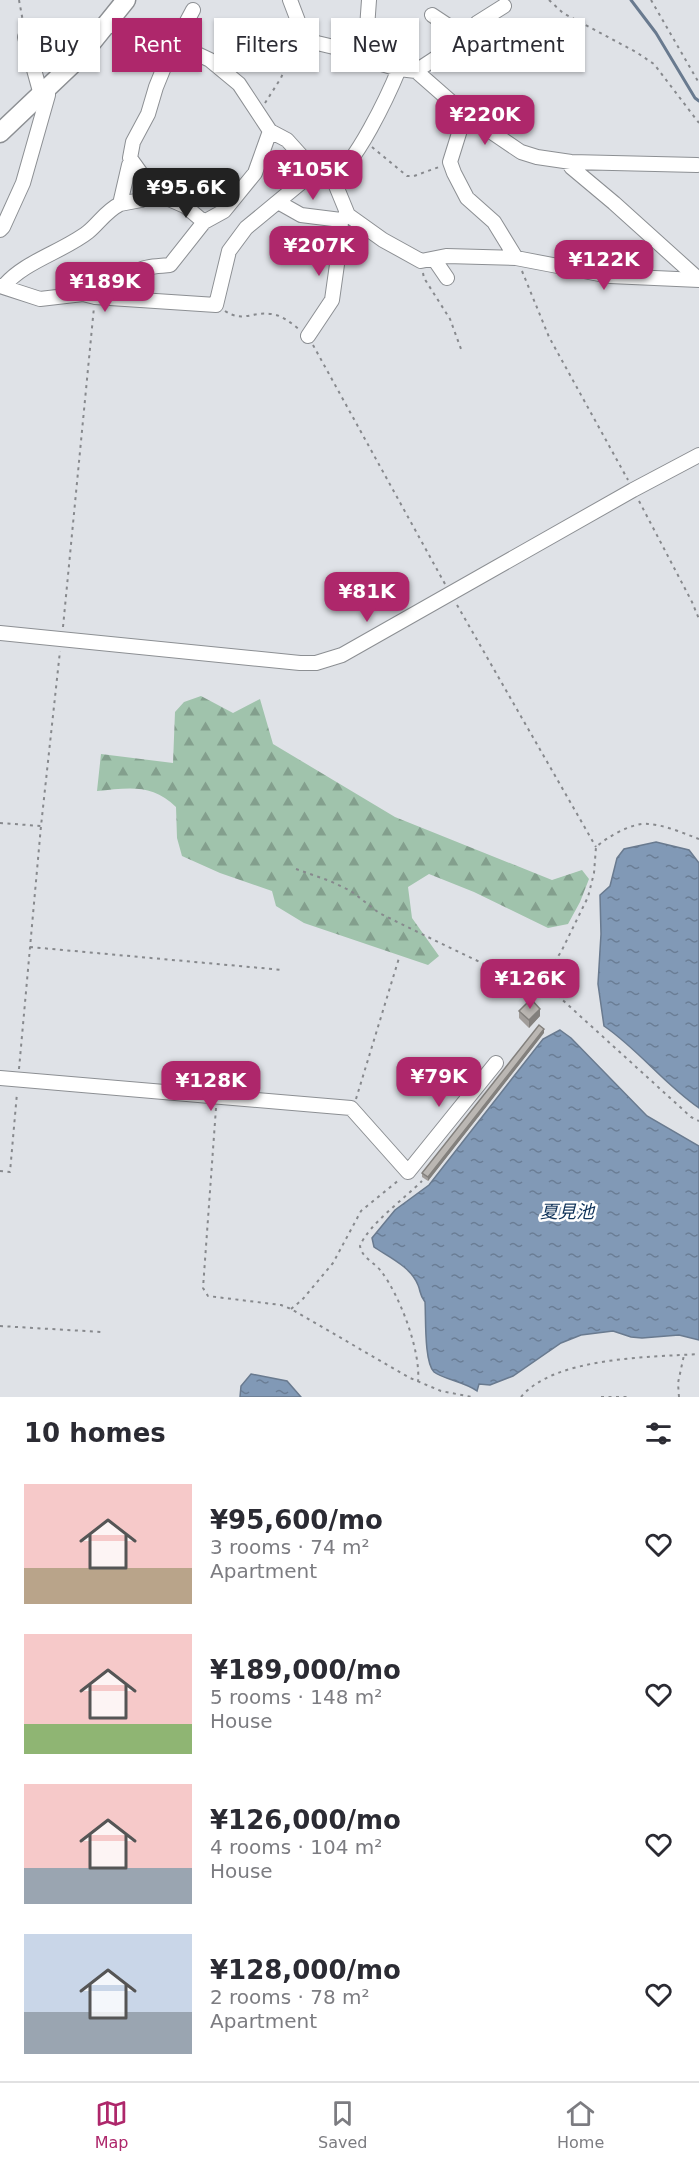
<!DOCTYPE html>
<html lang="en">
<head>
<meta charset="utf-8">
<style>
  body { margin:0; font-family:"DejaVu Sans","Noto Sans JP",sans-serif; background:#f7f7f7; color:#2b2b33; height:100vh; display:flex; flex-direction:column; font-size:22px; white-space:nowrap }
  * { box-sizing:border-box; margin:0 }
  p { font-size:20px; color:#7c7c81 }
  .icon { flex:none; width:33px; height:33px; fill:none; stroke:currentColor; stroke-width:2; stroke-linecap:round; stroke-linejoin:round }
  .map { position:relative; height:1397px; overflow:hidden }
  .panel { display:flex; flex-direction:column; background:#fff; flex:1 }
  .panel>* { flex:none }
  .guide { position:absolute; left:18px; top:18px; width:663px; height:54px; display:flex; gap:12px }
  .price { position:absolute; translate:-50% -51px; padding:0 14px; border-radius:12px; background:#ae276b; color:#fff; font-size:20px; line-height:39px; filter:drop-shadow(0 2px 3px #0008) }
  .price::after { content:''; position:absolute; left:50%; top:36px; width:18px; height:14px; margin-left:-9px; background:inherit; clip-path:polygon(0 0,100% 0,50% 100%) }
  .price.selected { background:#222; color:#fff }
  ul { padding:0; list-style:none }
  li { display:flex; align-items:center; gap:18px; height:150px; padding:0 24px }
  li span { display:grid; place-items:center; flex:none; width:168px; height:120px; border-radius:0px; color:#555 }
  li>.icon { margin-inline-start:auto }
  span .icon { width:72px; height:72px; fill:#fffc; stroke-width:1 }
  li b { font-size:26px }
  h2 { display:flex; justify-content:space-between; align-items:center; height:72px; padding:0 24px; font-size:26px }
  .chip { padding:0 21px; border-radius:0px; background:#fff; box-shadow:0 2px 4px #0004; font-size:21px; line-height:54px }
  .chip.selected { background:#ae276b; color:#fff }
  .menu { display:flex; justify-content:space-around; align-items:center; height:84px; border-top:2px solid #e1e1e2; background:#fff; font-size:16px; color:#7c7c81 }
  .menu a { display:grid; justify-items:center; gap:3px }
  .menu .selected { color:#ae276b }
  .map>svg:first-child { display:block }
  .forest { fill:url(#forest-firs) }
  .water { fill:url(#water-ripples); stroke:#697a8f; stroke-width:1.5 }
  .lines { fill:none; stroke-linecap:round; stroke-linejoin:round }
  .stream { stroke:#697a8f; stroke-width:3 }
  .minor-casing { stroke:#8c8f93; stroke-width:16 }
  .major-casing { stroke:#8c8f93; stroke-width:21 }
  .path { stroke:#87898d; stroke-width:2; stroke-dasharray:3 4.5; stroke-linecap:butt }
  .minor { stroke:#fff; stroke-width:14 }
  .major { stroke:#fff; stroke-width:18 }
  .wall { fill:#a19d9a }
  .shaded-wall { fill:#83807d }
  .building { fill:#bbb7b3; stroke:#83807d; stroke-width:1.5 }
  .labels { text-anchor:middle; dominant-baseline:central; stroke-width:5; stroke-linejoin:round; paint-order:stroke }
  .water-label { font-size:18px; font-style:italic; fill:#0e3158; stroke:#fff }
</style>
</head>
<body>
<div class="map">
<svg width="699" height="1397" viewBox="0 0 699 1397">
  <defs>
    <pattern id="forest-firs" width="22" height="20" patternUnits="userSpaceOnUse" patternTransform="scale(1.5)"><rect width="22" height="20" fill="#a0c3ac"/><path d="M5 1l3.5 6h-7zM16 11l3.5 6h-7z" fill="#839f8d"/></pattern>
    <pattern id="water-ripples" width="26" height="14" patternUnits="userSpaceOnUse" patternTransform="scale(1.5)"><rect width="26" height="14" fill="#8199b6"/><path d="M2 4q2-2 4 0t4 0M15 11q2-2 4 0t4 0" fill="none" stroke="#6a7d95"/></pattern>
  </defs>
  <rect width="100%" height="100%" fill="#dfe2e7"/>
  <!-- forest -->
  <path class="forest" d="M 201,696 L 233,713 L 260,699 L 273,744 L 395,817 L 552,880 L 582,870 L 589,879 L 580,902 L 568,924 L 548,928 L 474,892 L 429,874 L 408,887 L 412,918 L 439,956 L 428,965 L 304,923 L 276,906 L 272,891 L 220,873 L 182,856 L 177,838 L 176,807 C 152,783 128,788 97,791 L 101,754 L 173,763 L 175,712 L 184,702 Z"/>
  <!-- water -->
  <path class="water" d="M 656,842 L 689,850 L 699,863 L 699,1108 C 664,1084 639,1050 604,1026 L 598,984 L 601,934 L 600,895 L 610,886 L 617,858 L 624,849 Z
    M 560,1030 L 571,1038 L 647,1116 L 699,1146 L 699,1340 L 679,1335 L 642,1338 L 631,1337 L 613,1331 L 581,1335 L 561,1343 L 513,1376 L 490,1385 L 479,1384 L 477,1391 C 465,1382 443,1379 434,1372 C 424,1362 426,1317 425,1302 C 419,1294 421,1292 418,1285 C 411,1267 389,1257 374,1247 L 372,1238 L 395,1210 L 429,1185 L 543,1039 Z
    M 251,1374 L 287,1381 L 301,1397 L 240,1397 L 241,1386 Z"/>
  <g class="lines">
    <!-- stream -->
    <path class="stream" d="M 631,0 L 656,33 L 695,98 L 699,101"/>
    <defs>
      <path id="minor" d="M 432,15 L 447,25 L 458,42
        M 108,23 L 113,26 L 176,44 L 210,60 L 239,84 L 270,131 L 287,140 L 315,171 L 332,176 L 348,215 L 383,240 L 421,261 L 446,256 L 516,258 L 610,276 L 699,280
        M 301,36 L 317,43 L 359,53 L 364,59 L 399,69 L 416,71 L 465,114 L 521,152 L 537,157 L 571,162 L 697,165
        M 25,37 L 41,95
        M 272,45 L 290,49 L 303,34 L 290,0
        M 359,53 L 367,28 L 369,0
        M 416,71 L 448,50 L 477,23 L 504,6
        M 465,114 L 450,162 L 454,173 L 467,198 L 494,222 L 516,258
        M 571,162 L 571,167 L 614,203 L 695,276 L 696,279
        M 332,176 C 354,170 390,91 399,69
        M 155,193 L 130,158 L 133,142 L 148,114 L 156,87 L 169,55 L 193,10
        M 278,202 L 301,215 L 341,220 L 346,216
        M 120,204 L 141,200 L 155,193 L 185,206 L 204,222
        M 0,230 L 3,227 L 23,183 L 48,95 L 48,89
        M 434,259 L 447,278
        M 0,286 L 40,299 L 83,294 L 95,297 L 216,305 L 229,251 L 246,228 L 315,171
        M 4,286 C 23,262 64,251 88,232 C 99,223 106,211 120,204 L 129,165 L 132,162
        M 123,297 C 128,267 143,267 170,265 L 204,222 L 224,211 L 255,173 L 270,131
        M 308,336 L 332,300 L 340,243 L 341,220
        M 0,633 L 300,663 L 316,663 L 342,655 L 633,490 L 699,455
        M 0,1078 L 351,1108 L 408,1172 L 496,1063"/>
      <path id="major" d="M 0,133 L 80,57 L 126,0"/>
    </defs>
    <!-- minor casing -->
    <use href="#minor" class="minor-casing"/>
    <!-- major casing -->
    <use href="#major" class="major-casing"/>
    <!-- path -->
    <path class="path" d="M 19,0 L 24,27
      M 549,0 L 563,13 L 636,52 L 654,64 L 699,123
      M 651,0 L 699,83
      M 265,103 L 281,78 L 288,61
      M 372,147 L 407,176 L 414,176 L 439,167
      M 522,271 L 549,337 L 628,480
      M 423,273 L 424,278 L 450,319 L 461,349
      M 225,311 C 243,323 253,311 271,314 C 282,315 291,323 300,330
      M 313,345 L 445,584
      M 639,501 L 692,602 L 699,619
      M 457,605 L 596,847
      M 63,627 L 94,307
      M 0,823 L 41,826
      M 699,839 C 683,833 665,825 648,824 C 633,822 607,837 596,847 L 594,873 L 588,897 L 561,952 L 545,975 L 545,984 L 691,1117 L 699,1121
      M 296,869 L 330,881 L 351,891 L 379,913 L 434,940 L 507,975 L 540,987 L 545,984
      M 30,947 L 283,970
      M 19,1069 L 41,826 L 60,651
      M 356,1099 L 399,958
      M 216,1108 L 203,1288 L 208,1296 L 281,1305 L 291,1309 L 410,1378 L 441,1391 L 472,1397
      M 0,1171 L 10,1172 L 17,1093
      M 291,1309 L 302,1300 L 333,1263 L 361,1211 L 399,1180
      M 0,1326 L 102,1332
      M 418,1382 C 421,1351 400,1296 381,1271 C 374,1262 362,1258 360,1246 C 368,1225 405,1198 422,1181
      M 521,1397 C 554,1357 650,1357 699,1354
      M 601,1397 L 630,1397
      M 679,1397 L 678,1383 L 684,1355"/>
    <!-- minor -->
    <use href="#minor" class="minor"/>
    <!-- major -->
    <use href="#major" class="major"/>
  </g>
  <!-- wall -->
  <path class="wall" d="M 519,1011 L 540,1016 L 529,1028 L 519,1018 Z
    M 544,1033 L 428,1181 L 422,1177 L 422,1173 Z"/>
  <!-- shaded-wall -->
  <path class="shaded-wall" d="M 540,1009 L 540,1016 L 529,1028 L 529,1020 Z
    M 544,1029 L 544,1033 L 428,1181 L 428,1177 Z"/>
  <!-- building -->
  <path class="building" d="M 531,999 L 540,1009 L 529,1020 L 519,1011 Z
    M 539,1025 L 544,1029 L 428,1177 L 422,1173 Z"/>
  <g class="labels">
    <!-- water labels -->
    <g class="water-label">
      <text x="567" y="1211">夏見池</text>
    </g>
  </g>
</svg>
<b class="price" style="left:485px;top:146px">¥220K</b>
<b class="price" style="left:313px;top:201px">¥105K</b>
<b class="price selected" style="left:186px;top:219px">¥95.6K</b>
<b class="price" style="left:319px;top:277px">¥207K</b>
<b class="price" style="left:604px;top:291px">¥122K</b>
<b class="price" style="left:105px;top:313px">¥189K</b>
<b class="price" style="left:367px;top:623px">¥81K</b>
<b class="price" style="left:530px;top:1010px">¥126K</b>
<b class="price" style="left:439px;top:1108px">¥79K</b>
<b class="price" style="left:211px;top:1112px">¥128K</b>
<div class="guide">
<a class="chip">Buy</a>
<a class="chip selected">Rent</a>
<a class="chip">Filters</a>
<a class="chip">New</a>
<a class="chip">Apartment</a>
</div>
</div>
<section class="panel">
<h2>10 homes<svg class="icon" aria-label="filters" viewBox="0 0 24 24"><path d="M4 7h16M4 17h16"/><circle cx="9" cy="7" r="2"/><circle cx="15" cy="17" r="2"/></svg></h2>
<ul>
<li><span style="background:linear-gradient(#f6c9c9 70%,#b9a48a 0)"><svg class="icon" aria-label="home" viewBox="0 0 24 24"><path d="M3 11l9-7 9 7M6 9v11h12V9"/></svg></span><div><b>¥95,600/mo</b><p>3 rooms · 74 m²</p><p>Apartment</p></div><svg class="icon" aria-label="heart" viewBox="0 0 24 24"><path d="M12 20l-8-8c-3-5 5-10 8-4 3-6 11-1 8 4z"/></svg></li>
<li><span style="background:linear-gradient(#f6c9c9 75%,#8fb573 0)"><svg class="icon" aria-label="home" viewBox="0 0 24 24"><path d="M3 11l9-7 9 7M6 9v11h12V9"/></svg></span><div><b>¥189,000/mo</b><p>5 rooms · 148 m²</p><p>House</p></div><svg class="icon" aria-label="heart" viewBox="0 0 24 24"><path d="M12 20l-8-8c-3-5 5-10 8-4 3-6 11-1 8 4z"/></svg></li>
<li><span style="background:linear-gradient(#f6c9c9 70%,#9aa5b1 0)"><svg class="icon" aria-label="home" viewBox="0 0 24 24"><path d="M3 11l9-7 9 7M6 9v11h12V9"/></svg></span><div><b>¥126,000/mo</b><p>4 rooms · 104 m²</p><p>House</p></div><svg class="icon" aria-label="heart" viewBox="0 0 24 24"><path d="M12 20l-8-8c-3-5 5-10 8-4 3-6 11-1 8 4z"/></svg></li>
<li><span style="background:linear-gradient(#c9d6e8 65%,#9aa5b1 0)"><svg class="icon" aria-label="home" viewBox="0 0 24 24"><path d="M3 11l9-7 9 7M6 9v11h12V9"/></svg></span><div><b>¥128,000/mo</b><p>2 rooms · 78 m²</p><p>Apartment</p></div><svg class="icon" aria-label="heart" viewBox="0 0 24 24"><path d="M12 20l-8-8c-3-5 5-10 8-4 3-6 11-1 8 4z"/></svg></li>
</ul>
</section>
<nav class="menu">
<a class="selected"><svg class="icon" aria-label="map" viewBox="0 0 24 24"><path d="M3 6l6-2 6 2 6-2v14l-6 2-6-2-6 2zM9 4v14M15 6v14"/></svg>Map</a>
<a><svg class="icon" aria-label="saved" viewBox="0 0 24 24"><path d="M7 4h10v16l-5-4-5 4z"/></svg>Saved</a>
<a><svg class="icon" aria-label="home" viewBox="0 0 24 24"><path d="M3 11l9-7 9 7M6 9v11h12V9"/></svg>Home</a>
</nav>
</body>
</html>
